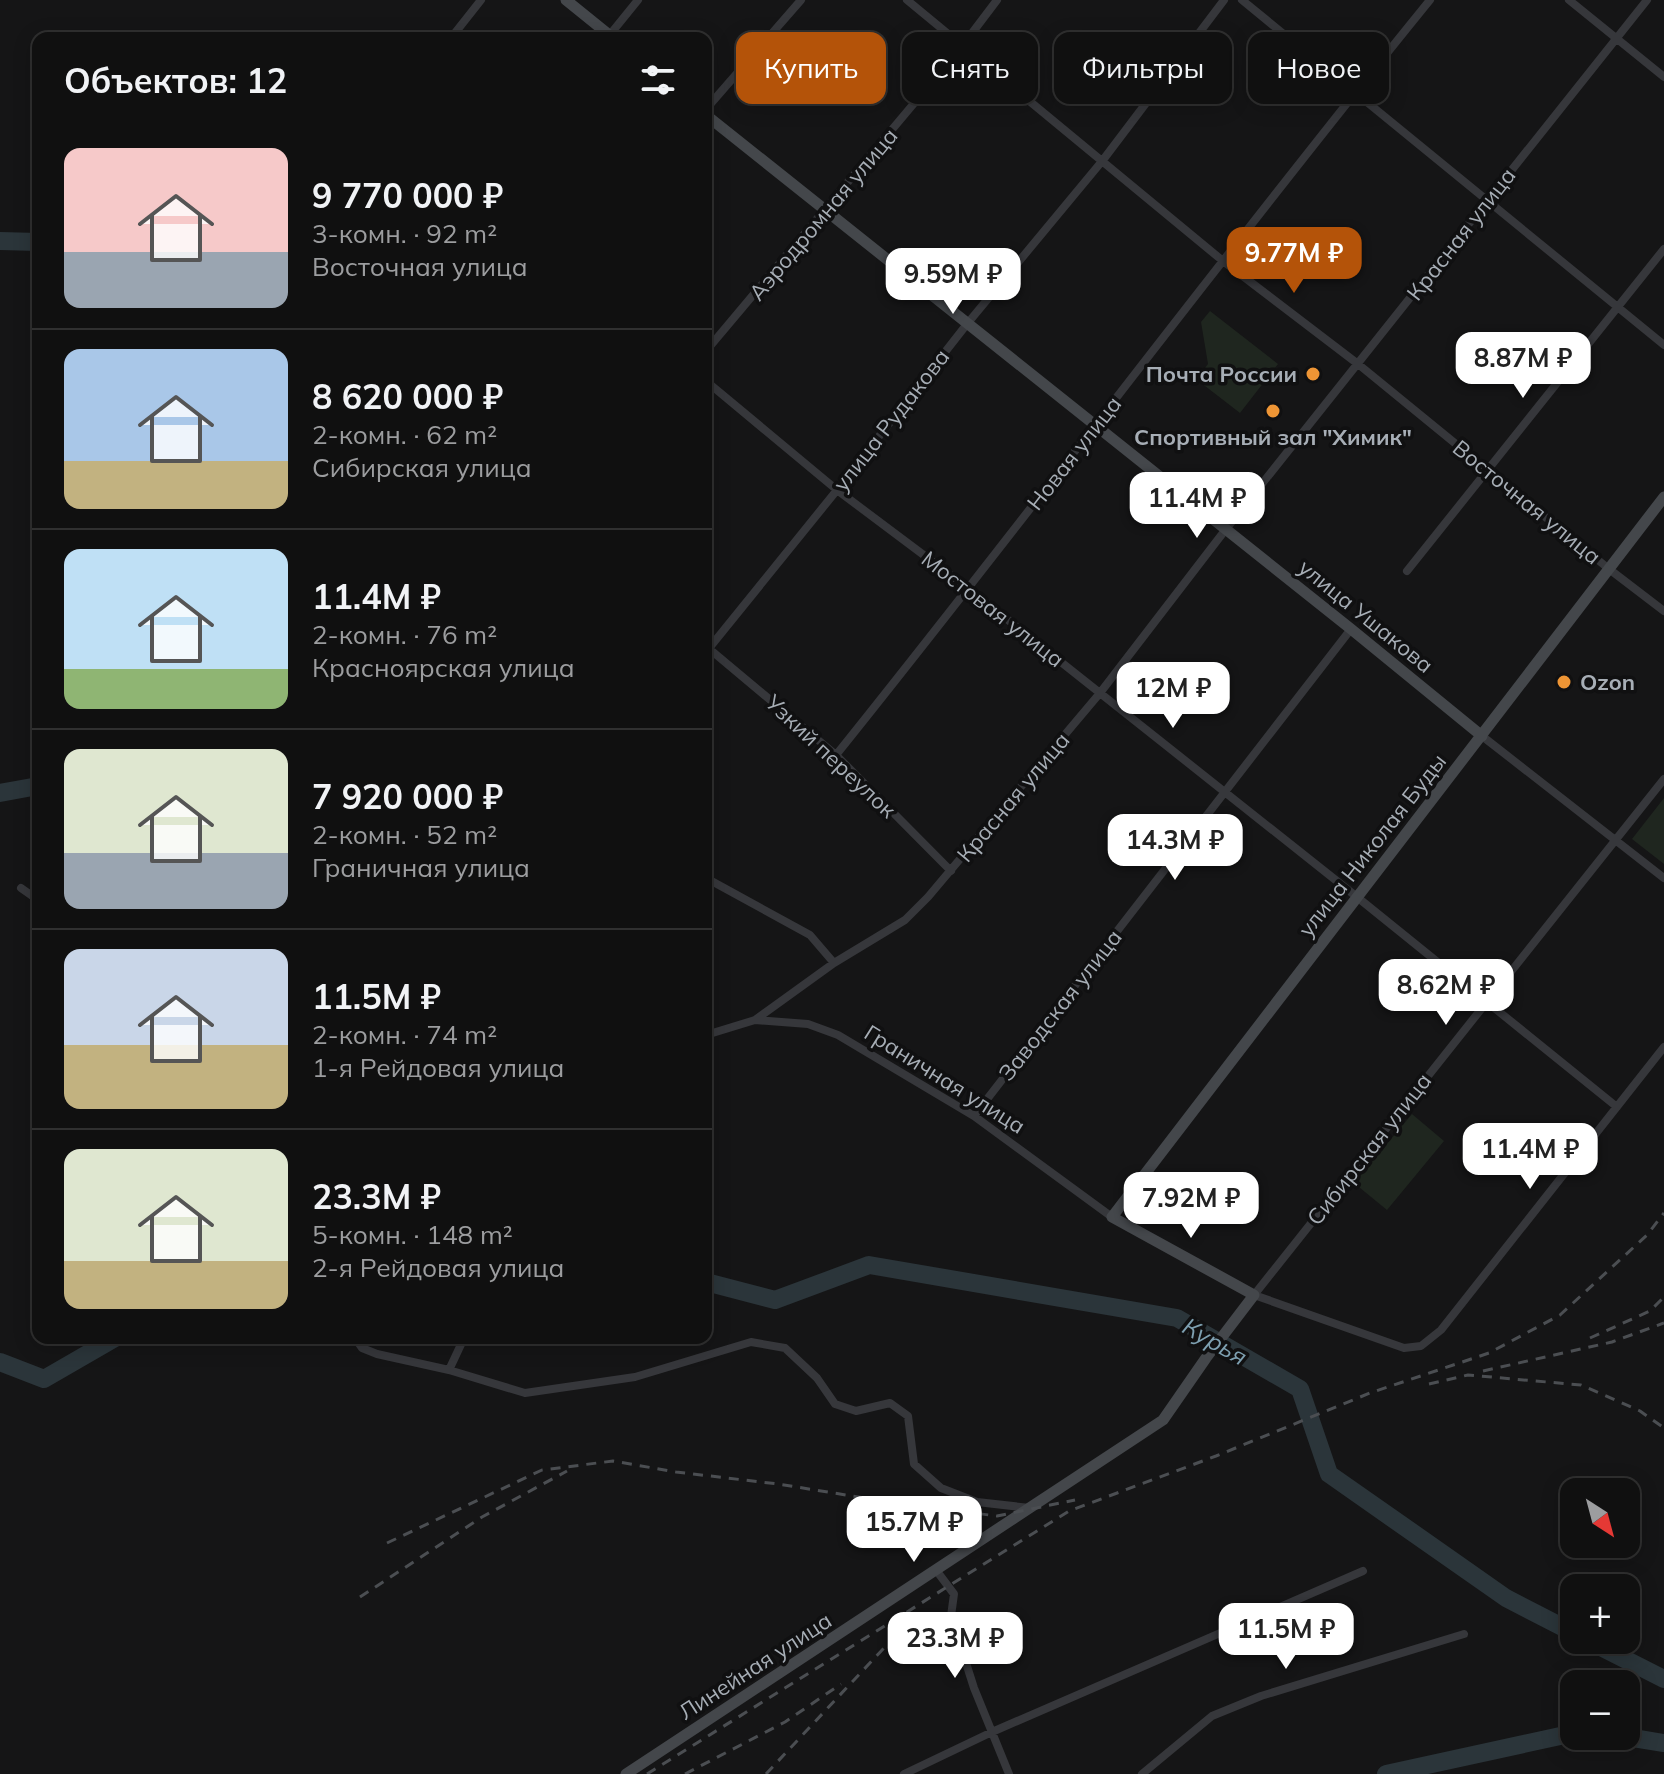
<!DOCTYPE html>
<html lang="ru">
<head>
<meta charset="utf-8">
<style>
  body { margin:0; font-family:Mulish,sans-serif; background:#191919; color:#f1f3f6; height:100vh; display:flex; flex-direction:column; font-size:30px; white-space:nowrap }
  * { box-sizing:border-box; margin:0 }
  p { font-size:26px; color:#9c9d9f }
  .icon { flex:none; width:44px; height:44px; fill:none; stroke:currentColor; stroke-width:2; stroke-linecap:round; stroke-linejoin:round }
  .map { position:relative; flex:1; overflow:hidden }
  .sheet { position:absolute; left:32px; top:32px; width:680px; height:1312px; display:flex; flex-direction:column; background:#101010; border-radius:16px; box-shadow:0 4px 20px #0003,0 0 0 2px #303030 }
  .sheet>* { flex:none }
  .top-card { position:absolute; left:736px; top:32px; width:760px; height:72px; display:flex; gap:16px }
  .needle { width:52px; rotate:144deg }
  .buttons { position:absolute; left:1560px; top:1478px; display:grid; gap:16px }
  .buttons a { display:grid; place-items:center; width:80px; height:80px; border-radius:16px; background:#101010; box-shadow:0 4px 20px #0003,0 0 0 2px #303030; font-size:40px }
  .price { position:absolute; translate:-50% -68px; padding:0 18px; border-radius:16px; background:#fff; color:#222; font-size:26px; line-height:52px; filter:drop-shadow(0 2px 4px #0008) }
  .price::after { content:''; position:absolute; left:50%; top:48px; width:24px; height:18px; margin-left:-12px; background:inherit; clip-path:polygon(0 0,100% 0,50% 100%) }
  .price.active { background:#b45309; color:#fff }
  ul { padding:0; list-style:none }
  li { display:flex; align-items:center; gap:24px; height:200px; padding:0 32px }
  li+li { border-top:2px solid #303030 }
  li span { display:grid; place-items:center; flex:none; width:224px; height:160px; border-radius:16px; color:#555 }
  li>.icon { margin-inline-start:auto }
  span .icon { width:96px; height:96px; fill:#fffc; stroke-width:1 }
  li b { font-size:34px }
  h2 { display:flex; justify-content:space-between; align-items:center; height:96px; padding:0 32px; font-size:34px }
  .chip { padding:0 28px; border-radius:16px; background:#101010; box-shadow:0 4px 20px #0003,0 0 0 2px #303030; font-size:28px; line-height:72px }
  .chip.active { background:#b45309; color:#fff }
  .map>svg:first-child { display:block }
  .green { fill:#1f261f }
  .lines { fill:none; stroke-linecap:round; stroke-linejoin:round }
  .river { stroke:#2b353a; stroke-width:18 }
  .street { stroke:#36373b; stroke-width:8 }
  .secondary { stroke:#44474b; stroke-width:11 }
  .rail { stroke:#4b4e52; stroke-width:3; stroke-dasharray:10 8; stroke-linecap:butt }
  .poi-dot { fill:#ee9535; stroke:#101011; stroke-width:3 }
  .labels { text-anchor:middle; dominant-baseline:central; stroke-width:7; stroke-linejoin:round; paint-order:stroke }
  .street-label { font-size:22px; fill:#a7aeb6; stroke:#101011 }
  .poi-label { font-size:22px; font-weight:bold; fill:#a7aeb6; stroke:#101011; text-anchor:end }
  .water-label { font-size:24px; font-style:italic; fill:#7ea0b1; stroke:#101011 }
</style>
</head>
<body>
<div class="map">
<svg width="1664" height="1774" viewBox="0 0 1664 1774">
  <rect width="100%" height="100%" fill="#151516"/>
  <!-- green -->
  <path class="green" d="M 1210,311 L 1278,364 L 1240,413 L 1196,379 L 1208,364 L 1201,322 Z
    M 1664,798 L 1664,864 L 1632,839 Z
    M 1412,1114 L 1444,1141 L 1387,1210 L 1354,1183 Z"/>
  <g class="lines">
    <!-- river -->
    <path class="river" d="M 0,241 L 38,242
      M 0,793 L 38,786
      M 706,1282 L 775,1300 L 869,1265 L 1177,1318 L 1300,1389 L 1329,1474 L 1506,1598 L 1574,1633
      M 0,1362 L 44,1379 L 115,1338
      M 1587,1640 L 1664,1679
      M 1621,1736 L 1664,1743
      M 1386,1774 L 1574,1733"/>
    <!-- street -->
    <path class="street" d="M 907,0 L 1223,261 L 1358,364 L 1609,569 L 1664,611
      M 1242,0 L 1664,345
      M 1569,0 L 1664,77
      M 608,37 L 638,0
      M 451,38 L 481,0
      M 706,109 L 801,0
      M 706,351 L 963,45 L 997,0
      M 706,381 L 837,490 L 969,589 L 1357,897 L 1617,1107
      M 1407,571 L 1664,249
      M 707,647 L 836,755 L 951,871
      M 706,652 L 837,490 L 967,324 L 1103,160 L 1224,0
      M 1482,736 L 1664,878
      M 836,755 C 1037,505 1228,248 1430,0
      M 1664,779 L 1254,1295 L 1404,1348 L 1421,1346 L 1441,1330 L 1664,1047
      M 706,878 L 810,935 L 834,963
      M 21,888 L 38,900
      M 755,1020 L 808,1024 L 838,1035 L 974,1116 L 1112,1217
      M 706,1035 L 755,1020 L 834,963 L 905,920 L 928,897 L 1100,693 L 1226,529 L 1647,0
      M 974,1116 L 1351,629
      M 355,1338 L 362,1348 L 377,1354 L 449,1370 L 525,1393 L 635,1377 L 751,1342 L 785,1348 L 817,1378 L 835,1404 L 856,1411 L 890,1403 L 908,1416 L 914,1464 L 941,1488 L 977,1502 L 1030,1508
      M 449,1370 L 464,1338
      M 936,1570 L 954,1594 L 951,1616 L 974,1688 L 1009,1774
      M 904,1774 L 992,1732 L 1363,1571
      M 1142,1774 L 1212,1716 L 1261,1696 L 1464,1634"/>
    <!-- secondary -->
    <path class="secondary" d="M 566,0 L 613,38
      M 706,115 L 1351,629 L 1482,736
      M 626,1774 L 1163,1420 L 1206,1358 L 1254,1295 L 1112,1217 L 1664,497"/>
    <!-- rail -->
    <path class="rail" d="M 1590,1338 L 1650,1311 L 1664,1297
      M 1483,1371 L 1612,1342 L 1664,1323
      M 1429,1384 L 1468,1375 L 1581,1385 L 1640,1411 L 1664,1428
      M 387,1543 L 542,1470 L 613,1461 L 676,1472 L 778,1484 L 902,1504 L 997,1516 L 1075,1500
      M 360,1597 L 482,1517 L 567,1471
      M 647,1774 L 1069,1511 L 1216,1456 L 1370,1393 L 1489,1353 L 1560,1315 L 1647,1235 L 1664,1213
      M 685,1774 L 785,1722 L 841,1684
      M 766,1774 L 912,1618"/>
  </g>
  <!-- markers -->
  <g class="poi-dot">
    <circle cx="1313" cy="374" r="8"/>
    <circle cx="1273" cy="411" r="8"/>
    <circle cx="1564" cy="682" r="8"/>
  </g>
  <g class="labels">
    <!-- street labels -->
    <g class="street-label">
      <text transform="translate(823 214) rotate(-50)">Аэродромная улица</text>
      <text transform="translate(1461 234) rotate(-52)">Красная улица</text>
      <text transform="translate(891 420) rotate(-52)">улица Рудакова</text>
      <text transform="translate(1074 453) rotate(-52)">Новая улица</text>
      <text transform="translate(1527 502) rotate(39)">Восточная улица</text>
      <text transform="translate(993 609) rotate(38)">Мостовая улица</text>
      <text transform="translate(1366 616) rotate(39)">улица Ушакова</text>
      <text transform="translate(831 756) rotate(43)">Узкий переулок</text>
      <text transform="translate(1013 797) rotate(-50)">Красная улица</text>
      <text transform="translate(1372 845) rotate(-52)">улица Николая Буды</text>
      <text transform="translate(1060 1005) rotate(-52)">Заводская улица</text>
      <text transform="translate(945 1079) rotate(32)">Граничная улица</text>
      <text transform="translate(1369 1149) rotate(-52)">Сибирская улица</text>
      <text transform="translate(755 1666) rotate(-33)">Линейная улица</text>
    </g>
    <!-- poi labels -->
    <g class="poi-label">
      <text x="1297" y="374">Почта России</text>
      <text x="1273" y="437" text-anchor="middle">Спортивный зал "Химик"</text>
      <text x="1580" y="682" text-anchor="start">Ozon</text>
    </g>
    <!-- water labels -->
    <g class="water-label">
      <text transform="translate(1215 1341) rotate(30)">Курья</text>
    </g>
  </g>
</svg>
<div class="buttons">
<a><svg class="needle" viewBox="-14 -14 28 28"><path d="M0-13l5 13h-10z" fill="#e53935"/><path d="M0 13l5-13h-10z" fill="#9c9d9f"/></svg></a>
<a>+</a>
<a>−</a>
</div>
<b class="price active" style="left:1294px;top:295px">9.77M ₽</b>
<b class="price" style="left:953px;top:316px">9.59M ₽</b>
<b class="price" style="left:1523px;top:400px">8.87M ₽</b>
<b class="price" style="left:1197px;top:540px">11.4M ₽</b>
<b class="price" style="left:1173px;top:730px">12M ₽</b>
<b class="price" style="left:1175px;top:882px">14.3M ₽</b>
<b class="price" style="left:1446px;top:1027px">8.62M ₽</b>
<b class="price" style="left:1530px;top:1191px">11.4M ₽</b>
<b class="price" style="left:1191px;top:1240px">7.92M ₽</b>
<b class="price" style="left:914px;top:1564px">15.7M ₽</b>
<b class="price" style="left:1286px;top:1671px">11.5M ₽</b>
<b class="price" style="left:955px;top:1680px">23.3M ₽</b>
<div class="top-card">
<a class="chip active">Купить</a>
<a class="chip">Снять</a>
<a class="chip">Фильтры</a>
<a class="chip">Новое</a>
</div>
<section class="sheet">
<h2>Объектов: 12<svg class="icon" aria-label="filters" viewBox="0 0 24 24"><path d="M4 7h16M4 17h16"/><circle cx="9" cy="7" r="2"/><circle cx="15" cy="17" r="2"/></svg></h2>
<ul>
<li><span style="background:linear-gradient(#f6c9c9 65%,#9aa5b1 0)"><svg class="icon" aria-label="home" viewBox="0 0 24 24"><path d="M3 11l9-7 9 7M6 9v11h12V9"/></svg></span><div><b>9 770 000 ₽</b><p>3-комн. · 92 m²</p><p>Восточная улица</p></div></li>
<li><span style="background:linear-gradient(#a9c7e8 70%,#c2b280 0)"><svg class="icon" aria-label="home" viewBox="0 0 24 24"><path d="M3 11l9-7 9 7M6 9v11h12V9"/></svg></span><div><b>8 620 000 ₽</b><p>2-комн. · 62 m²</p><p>Сибирская улица</p></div></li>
<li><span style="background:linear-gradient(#bfe0f5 75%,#8fb573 0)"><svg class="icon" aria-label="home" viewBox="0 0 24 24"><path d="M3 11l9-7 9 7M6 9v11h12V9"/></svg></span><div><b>11.4M ₽</b><p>2-комн. · 76 m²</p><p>Красноярская улица</p></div></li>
<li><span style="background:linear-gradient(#dfe7d0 65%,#9aa5b1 0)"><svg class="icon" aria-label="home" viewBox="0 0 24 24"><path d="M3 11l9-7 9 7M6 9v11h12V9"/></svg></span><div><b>7 920 000 ₽</b><p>2-комн. · 52 m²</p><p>Граничная улица</p></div></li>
<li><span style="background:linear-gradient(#c9d6e8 60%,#c2b280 0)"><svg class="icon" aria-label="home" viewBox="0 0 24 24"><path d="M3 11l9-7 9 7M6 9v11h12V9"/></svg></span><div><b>11.5M ₽</b><p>2-комн. · 74 m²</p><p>1-я Рейдовая улица</p></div></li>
<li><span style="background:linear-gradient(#dfe7d0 70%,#c2b280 0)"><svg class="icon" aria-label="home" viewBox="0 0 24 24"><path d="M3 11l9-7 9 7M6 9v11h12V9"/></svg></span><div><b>23.3M ₽</b><p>5-комн. · 148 m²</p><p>2-я Рейдовая улица</p></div></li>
</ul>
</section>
</div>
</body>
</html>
